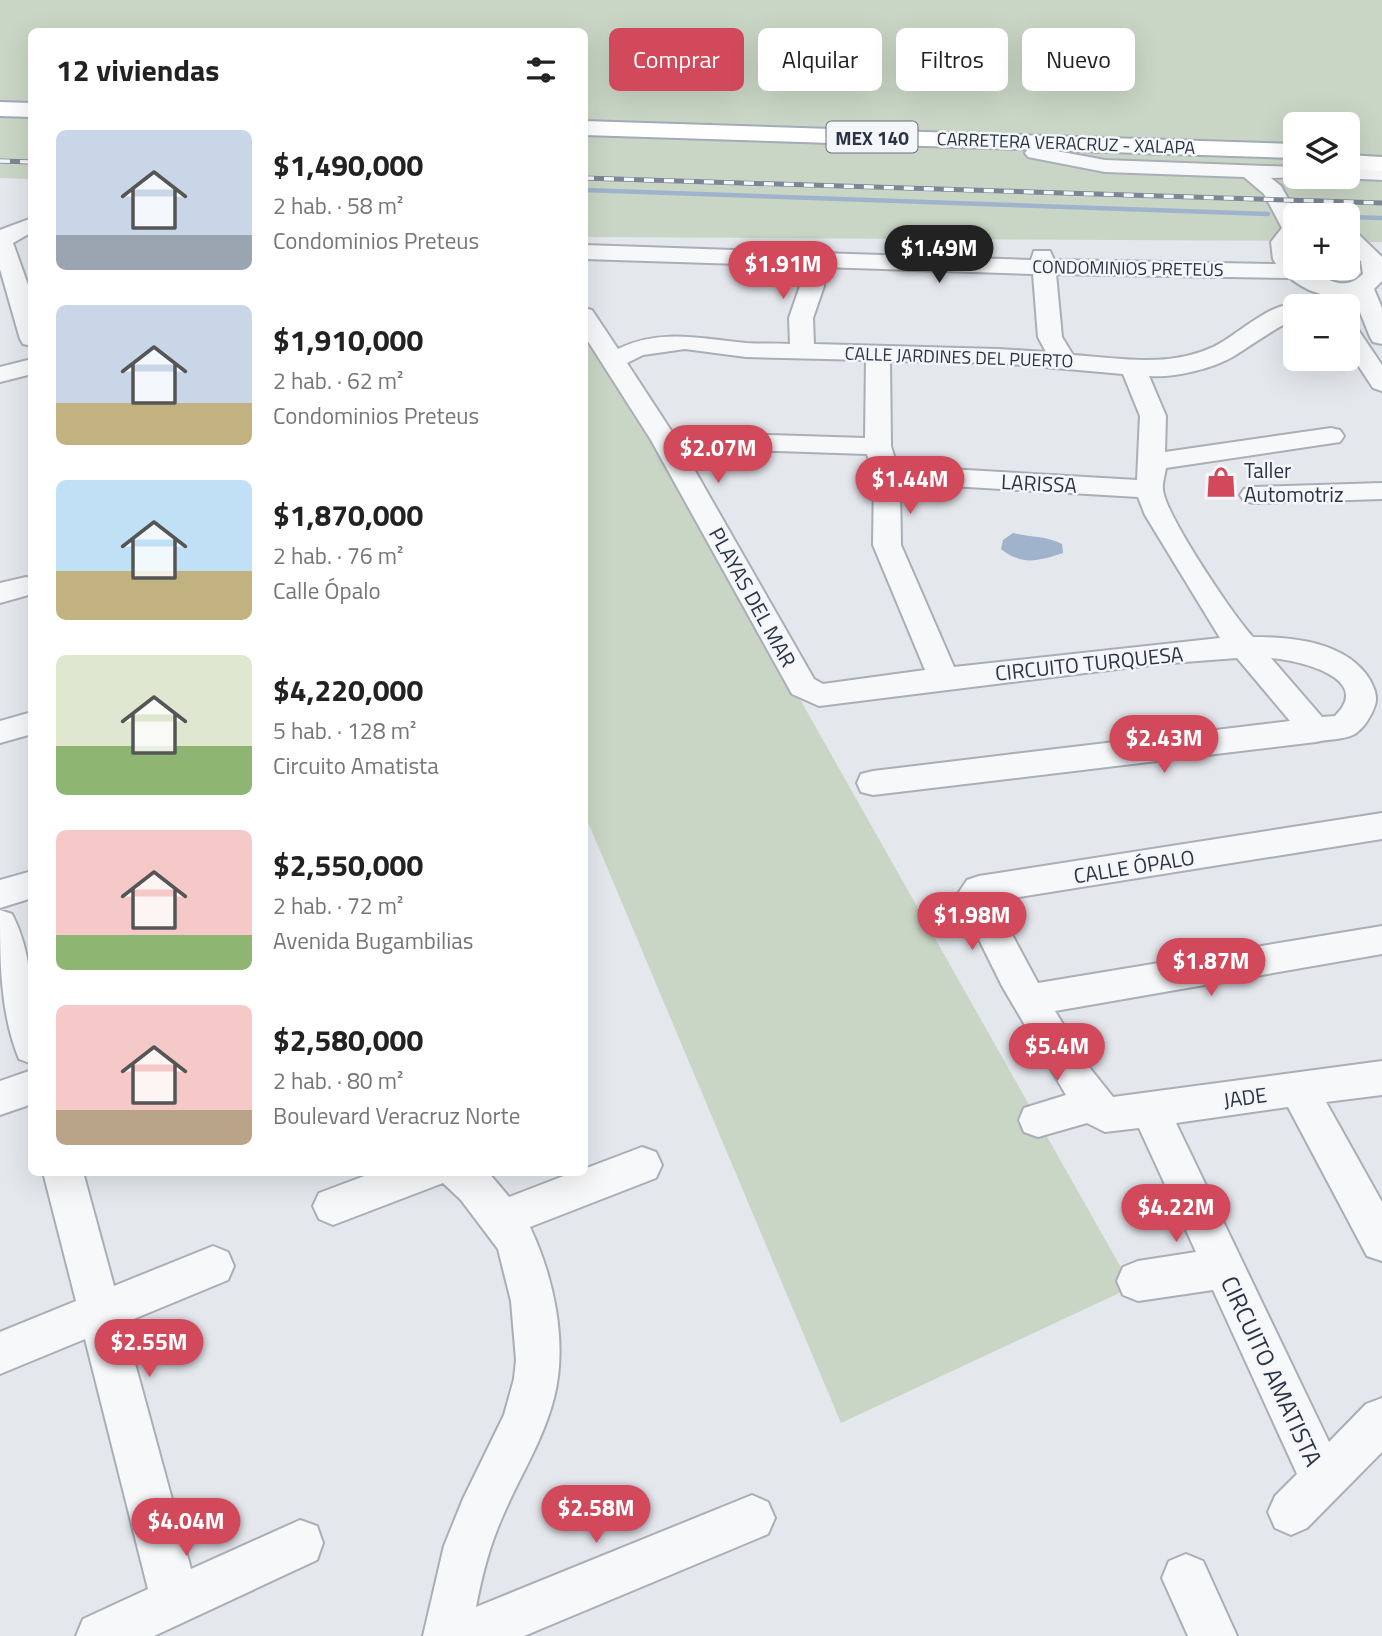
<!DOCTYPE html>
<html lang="es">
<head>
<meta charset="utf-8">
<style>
  body { margin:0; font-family:"Titillium Web",sans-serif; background:#f2f2f2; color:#222; height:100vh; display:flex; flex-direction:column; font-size:26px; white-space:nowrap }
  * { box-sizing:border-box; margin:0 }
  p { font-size:23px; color:#767676 }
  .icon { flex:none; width:38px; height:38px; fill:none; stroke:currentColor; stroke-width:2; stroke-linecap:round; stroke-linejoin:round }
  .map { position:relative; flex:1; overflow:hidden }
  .sheet { position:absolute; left:28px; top:28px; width:560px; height:1148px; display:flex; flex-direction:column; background:#fff; border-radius:10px; box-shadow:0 7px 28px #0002 }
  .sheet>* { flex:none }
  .guide { position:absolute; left:609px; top:28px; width:665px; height:63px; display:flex; gap:14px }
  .tools { position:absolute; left:1283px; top:112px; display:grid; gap:14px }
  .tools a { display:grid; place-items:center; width:77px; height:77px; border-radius:10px; background:#fff; box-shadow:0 7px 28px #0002; font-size:35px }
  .price { position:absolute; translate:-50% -60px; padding:0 16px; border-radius:24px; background:#d1495b; color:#fff; font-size:23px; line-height:46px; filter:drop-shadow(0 2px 4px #0008) }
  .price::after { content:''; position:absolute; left:50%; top:42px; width:21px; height:16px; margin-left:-10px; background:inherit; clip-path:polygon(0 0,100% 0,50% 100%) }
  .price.active { background:#222; color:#fff }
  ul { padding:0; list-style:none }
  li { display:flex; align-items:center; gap:21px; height:175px; padding:0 28px }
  li span { display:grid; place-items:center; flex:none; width:196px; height:140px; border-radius:10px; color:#555 }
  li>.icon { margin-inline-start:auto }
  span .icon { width:84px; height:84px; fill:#fffc; stroke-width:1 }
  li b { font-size:30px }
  h2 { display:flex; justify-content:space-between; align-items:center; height:84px; padding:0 28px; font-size:30px }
  .tag { padding:0 24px; border-radius:10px; background:#fff; box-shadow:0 7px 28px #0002; font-size:24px; line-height:63px }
  .tag.active { background:#d1495b; color:#fff }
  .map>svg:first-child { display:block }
  .green { fill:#c9d6c5; fill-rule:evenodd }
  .water { fill:#9fb4cc }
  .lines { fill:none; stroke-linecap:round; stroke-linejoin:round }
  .stream { stroke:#9fb4cc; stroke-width:4.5 }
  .minor-casing { stroke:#a9aeb7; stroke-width:4 }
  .major-casing { stroke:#a3abb8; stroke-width:4 }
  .minor { fill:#f7f8fa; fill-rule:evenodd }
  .major { fill:#fff; fill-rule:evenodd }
  .rail-casing { stroke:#7d8696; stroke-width:5 }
  .rail { stroke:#f4f6f9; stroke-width:3.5; stroke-dasharray:10; stroke-linecap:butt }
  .labels { text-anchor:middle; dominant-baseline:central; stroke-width:5; stroke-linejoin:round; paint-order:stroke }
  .far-street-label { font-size:18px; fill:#2b3445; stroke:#f4f6f9 }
  .shield { fill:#f4f6f9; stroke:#676e7b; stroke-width:2 }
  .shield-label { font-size:19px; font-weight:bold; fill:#2b3445 }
  .poi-label { font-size:21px; fill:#2b3445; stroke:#f4f6f9; text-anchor:start }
  .street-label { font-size:21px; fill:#2b3445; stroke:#f4f6f9 }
  .near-street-label { font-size:24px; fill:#2b3445; stroke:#f4f6f9 }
</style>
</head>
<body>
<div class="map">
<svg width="1382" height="1636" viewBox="0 0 1382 1636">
  <rect width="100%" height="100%" fill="#e4e7ec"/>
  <!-- green -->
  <path class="green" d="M 0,0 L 1382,0 L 1382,242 L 1348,242 L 1348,215 L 1295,215 L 1295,241 L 585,237 L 584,32 L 32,32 L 31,179 L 0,178 ZM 1295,124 L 1348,124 L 1348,177 L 1295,177 Z
    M 584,317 L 1132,1287 L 841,1423 L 585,815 Z"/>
  <!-- water -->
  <path class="water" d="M 1013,533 C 1030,537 1047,536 1062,544 L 1063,553 C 1039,561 1022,566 1001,549 L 1003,540 Z"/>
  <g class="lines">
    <!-- stream -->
    <path class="stream" d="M 584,190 L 1268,214
      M 1348,217 L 1382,218"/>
    <defs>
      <path id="minor" d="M 1035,147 L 1105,160 L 1295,167 L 1295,177 L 1302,177 L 1271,178 L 1281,186 L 1297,215 L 1293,243 L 1295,268 C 1320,268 1339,298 1363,274 L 1361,261 L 1348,249 L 1348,230 L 1356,232 L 1382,257 L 1382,281 L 1374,289 L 1382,308 L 1382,344 L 1373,342 L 1370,337 L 1354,297 C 1331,299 1308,293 1290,278 L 1056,274 L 1062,337 L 1073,355 C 1120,358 1168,368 1213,347 C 1236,337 1278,294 1304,306 L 1295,306 L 1295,319 C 1273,329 1255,343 1234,356 C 1212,369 1174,378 1149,376 L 1166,416 L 1165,452 L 1331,428 L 1340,430 L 1344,436 L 1340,442 L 1166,468 C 1165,475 1162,483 1163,490 C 1166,516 1233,615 1253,637 C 1293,637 1347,642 1370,680 C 1374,688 1378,696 1375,705 C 1372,715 1363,730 1353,735 C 1342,740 1328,739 1316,742 L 873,795 L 861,792 L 857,783 L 861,774 L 873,771 L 1290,721 L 1237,658 L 1158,664 L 819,706 L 792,694 L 651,440 L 584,335 L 584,308 L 592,310 L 618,349 C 660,328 702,339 746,343 C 761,344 775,343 790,344 L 789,318 L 800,286 L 799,266 L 584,259 L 584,245 L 798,252 L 801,244 L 817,244 L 821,253 L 1031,260 L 1034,251 L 1050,251 L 1054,260 L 1276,264 L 1273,259 L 1271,242 L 1282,228 L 1264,194 L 1244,177 L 1105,172 L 1028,157 L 1025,153 L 1028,149 ZM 822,267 L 1033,274 L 1038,337 L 1046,352 L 998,349 L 814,344 L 813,318 L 824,286 ZM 685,349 L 746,357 L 866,360 L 865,438 L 672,432 L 627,363 L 643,355 ZM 890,361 L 998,363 L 1123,374 L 1140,416 L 1137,480 L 897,466 L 891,446 ZM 682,448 L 867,454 L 874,477 L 873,545 L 925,670 L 823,684 L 814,679 ZM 900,483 L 1138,497 L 1145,515 L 1220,638 L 954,667 L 901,545 ZM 1271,658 C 1296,660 1375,677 1335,716 L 1322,717 Z
        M 1348,168 L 1382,168 L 1382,180 L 1341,178 L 1348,177 Z
        M 32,218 L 32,232 L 13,243 L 32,296 L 32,346 L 23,344 L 20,339 L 0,269 L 0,230 Z
        M 1348,326 L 1357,328 L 1382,365 L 1382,391 L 1373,388 L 1348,350 Z
        M 32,359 L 32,374 L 0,382 L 0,367 Z
        M 1382,483 L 1382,499 L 1254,503 L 1244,501 L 1240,495 L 1244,489 L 1254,487 Z
        M 26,577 L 32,578 L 32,594 L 0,603 L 0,583 Z
        M 32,712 L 32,734 L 0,743 L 0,721 Z
        M 1382,813 L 1382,839 L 994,901 L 1038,983 L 1382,926 L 1382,954 L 1055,1011 L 1089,1067 L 1113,1097 L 1382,1061 L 1382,1095 L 1326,1102 L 1382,1202 L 1382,1261 L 1367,1256 L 1288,1107 L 1176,1123 L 1329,1442 L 1366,1404 L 1382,1398 L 1382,1452 L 1307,1528 L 1291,1535 L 1275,1528 L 1268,1512 L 1275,1496 L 1297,1474 L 1213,1290 L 1138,1301 L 1123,1295 L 1117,1281 L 1123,1267 L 1138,1261 L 1196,1252 L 1139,1128 L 1105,1132 L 1087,1123 L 1038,1137 L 1024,1132 L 1019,1120 L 1024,1108 L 1066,1095 L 1002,986 L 957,895 L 967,880 L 979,876 Z
        M 32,871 L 32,898 L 0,908 L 0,880 Z
        M 0,910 L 12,914 C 36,960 32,1013 32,1064 L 19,1059 C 0,1013 0,960 0,910 Z
        M 32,1070 L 32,1104 L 0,1115 L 0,1081 Z
        M 642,1147 L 656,1152 L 662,1165 L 656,1178 L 530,1227 C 554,1278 568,1343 554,1398 C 542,1445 514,1485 497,1530 C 487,1555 481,1581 476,1607 L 752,1495 L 768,1502 L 775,1518 L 768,1534 L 524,1636 L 423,1636 L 444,1546 L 463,1499 L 504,1415 L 514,1379 L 516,1360 L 511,1301 L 498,1249 L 461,1200 L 443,1183 L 333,1225 L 319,1219 L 313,1206 L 319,1193 L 375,1172 L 488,1172 L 509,1197 L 574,1172 L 584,1172 L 584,1169 Z
        M 43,1172 L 83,1172 L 114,1286 L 213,1246 L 228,1252 L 234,1266 L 228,1280 L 124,1323 L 191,1569 L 300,1520 L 317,1526 L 323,1543 L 317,1560 L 154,1636 L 76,1636 L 83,1619 L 148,1589 L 85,1339 L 0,1374 L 0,1332 L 76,1301 Z
        M 1186,1554 L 1203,1561 L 1237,1636 L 1188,1636 L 1162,1578 L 1169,1561 Z"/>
      <path id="major" d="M 0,102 L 32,103 L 32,117 L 0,116 Z
        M 584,121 L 1295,144 L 1295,158 L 584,135 Z
        M 1348,155 L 1382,157 L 1382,171 L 1348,169 Z"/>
    </defs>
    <!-- minor casing -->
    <use href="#minor" class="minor-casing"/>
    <!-- major casing -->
    <use href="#major" class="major-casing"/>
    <!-- minor -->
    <use href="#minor" class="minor"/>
    <!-- major -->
    <use href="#major" class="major"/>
    <defs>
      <path id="rail" d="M 0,161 L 32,162
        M 584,178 L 1382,203"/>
    </defs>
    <!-- rail casing -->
    <use href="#rail" class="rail-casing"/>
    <!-- rail -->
    <use href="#rail" class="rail"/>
  </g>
  <!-- icons -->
  <defs>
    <symbol id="shop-bare" viewBox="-9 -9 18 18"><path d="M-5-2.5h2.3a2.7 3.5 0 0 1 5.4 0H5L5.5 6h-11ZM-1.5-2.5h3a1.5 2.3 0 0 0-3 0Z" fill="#d1495b" stroke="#f4f6f9" stroke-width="2.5" paint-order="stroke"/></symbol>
  </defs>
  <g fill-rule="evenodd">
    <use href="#shop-bare" x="1199" y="460" width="44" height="44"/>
  </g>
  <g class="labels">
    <!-- far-street labels -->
    <g class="far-street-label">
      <text transform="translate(1066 143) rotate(2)">CARRETERA VERACRUZ - XALAPA</text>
      <text transform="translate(1128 268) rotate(1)">CONDOMINIOS PRETEUS</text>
      <text transform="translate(959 357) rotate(2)">CALLE JARDINES DEL PUERTO</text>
    </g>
    <!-- shield labels -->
    <rect class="shield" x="826.5" y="121.5" width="91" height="31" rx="5"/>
    <g class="shield-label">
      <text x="872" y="137">MEX 140</text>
    </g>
    <!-- poi labels -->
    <g class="poi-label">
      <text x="1244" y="470">Taller<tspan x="1244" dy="24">Automotriz</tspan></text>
    </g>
    <!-- street labels -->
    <g class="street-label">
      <text transform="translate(1039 483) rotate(3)">LARISSA</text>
      <text transform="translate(753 597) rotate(61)">PLAYAS DEL MAR</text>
      <text transform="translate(1089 663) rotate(-6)">CIRCUITO TURQUESA</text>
      <text transform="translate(1134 866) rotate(-9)">CALLE ÓPALO</text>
      <text transform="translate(1245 1097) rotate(-8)">JADE</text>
    </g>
    <!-- near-street labels -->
    <g class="near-street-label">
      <text transform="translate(1272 1371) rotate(65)">CIRCUITO AMATISTA</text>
    </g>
  </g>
</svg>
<div class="tools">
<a><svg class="icon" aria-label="layers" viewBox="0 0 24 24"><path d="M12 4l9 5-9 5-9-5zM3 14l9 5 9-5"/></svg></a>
<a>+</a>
<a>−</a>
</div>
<b class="price active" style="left:939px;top:285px">$1.49M</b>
<b class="price" style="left:783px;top:301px">$1.91M</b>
<b class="price" style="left:718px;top:485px">$2.07M</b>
<b class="price" style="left:910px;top:516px">$1.44M</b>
<b class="price" style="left:1164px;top:775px">$2.43M</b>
<b class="price" style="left:972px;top:952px">$1.98M</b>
<b class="price" style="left:1211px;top:998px">$1.87M</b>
<b class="price" style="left:1057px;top:1083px">$5.4M</b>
<b class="price" style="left:1176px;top:1244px">$4.22M</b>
<b class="price" style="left:149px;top:1379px">$2.55M</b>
<b class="price" style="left:596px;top:1545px">$2.58M</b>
<b class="price" style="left:186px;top:1558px">$4.04M</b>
<div class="guide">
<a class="tag active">Comprar</a>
<a class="tag">Alquilar</a>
<a class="tag">Filtros</a>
<a class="tag">Nuevo</a>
</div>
<section class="sheet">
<h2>12 viviendas<svg class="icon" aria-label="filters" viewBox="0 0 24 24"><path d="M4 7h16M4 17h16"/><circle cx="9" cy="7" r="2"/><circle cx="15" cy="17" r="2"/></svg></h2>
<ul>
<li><span style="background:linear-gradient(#c9d6e8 75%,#9aa5b1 0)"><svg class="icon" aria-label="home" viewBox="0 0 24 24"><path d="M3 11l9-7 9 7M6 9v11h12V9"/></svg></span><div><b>$1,490,000</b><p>2 hab. · 58 m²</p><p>Condominios Preteus</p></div></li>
<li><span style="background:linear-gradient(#c9d6e8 70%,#c2b280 0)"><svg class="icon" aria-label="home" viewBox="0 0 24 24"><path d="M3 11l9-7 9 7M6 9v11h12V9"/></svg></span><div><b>$1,910,000</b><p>2 hab. · 62 m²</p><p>Condominios Preteus</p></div></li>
<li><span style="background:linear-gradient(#bfe0f5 65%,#c2b280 0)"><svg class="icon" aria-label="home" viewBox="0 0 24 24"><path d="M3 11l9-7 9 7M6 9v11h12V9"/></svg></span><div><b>$1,870,000</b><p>2 hab. · 76 m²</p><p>Calle Ópalo</p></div></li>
<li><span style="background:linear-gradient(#dfe7d0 65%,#8fb573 0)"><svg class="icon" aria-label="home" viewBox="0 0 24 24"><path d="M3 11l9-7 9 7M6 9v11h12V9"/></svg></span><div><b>$4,220,000</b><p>5 hab. · 128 m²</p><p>Circuito Amatista</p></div></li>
<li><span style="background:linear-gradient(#f6c9c9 75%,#8fb573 0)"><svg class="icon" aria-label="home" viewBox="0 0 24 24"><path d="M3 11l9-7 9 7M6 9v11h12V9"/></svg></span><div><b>$2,550,000</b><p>2 hab. · 72 m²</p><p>Avenida Bugambilias</p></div></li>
<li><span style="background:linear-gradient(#f6c9c9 75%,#b9a48a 0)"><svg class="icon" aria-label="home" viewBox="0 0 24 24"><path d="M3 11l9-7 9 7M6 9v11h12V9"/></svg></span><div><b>$2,580,000</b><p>2 hab. · 80 m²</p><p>Boulevard Veracruz Norte</p></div></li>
</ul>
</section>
</div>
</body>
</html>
